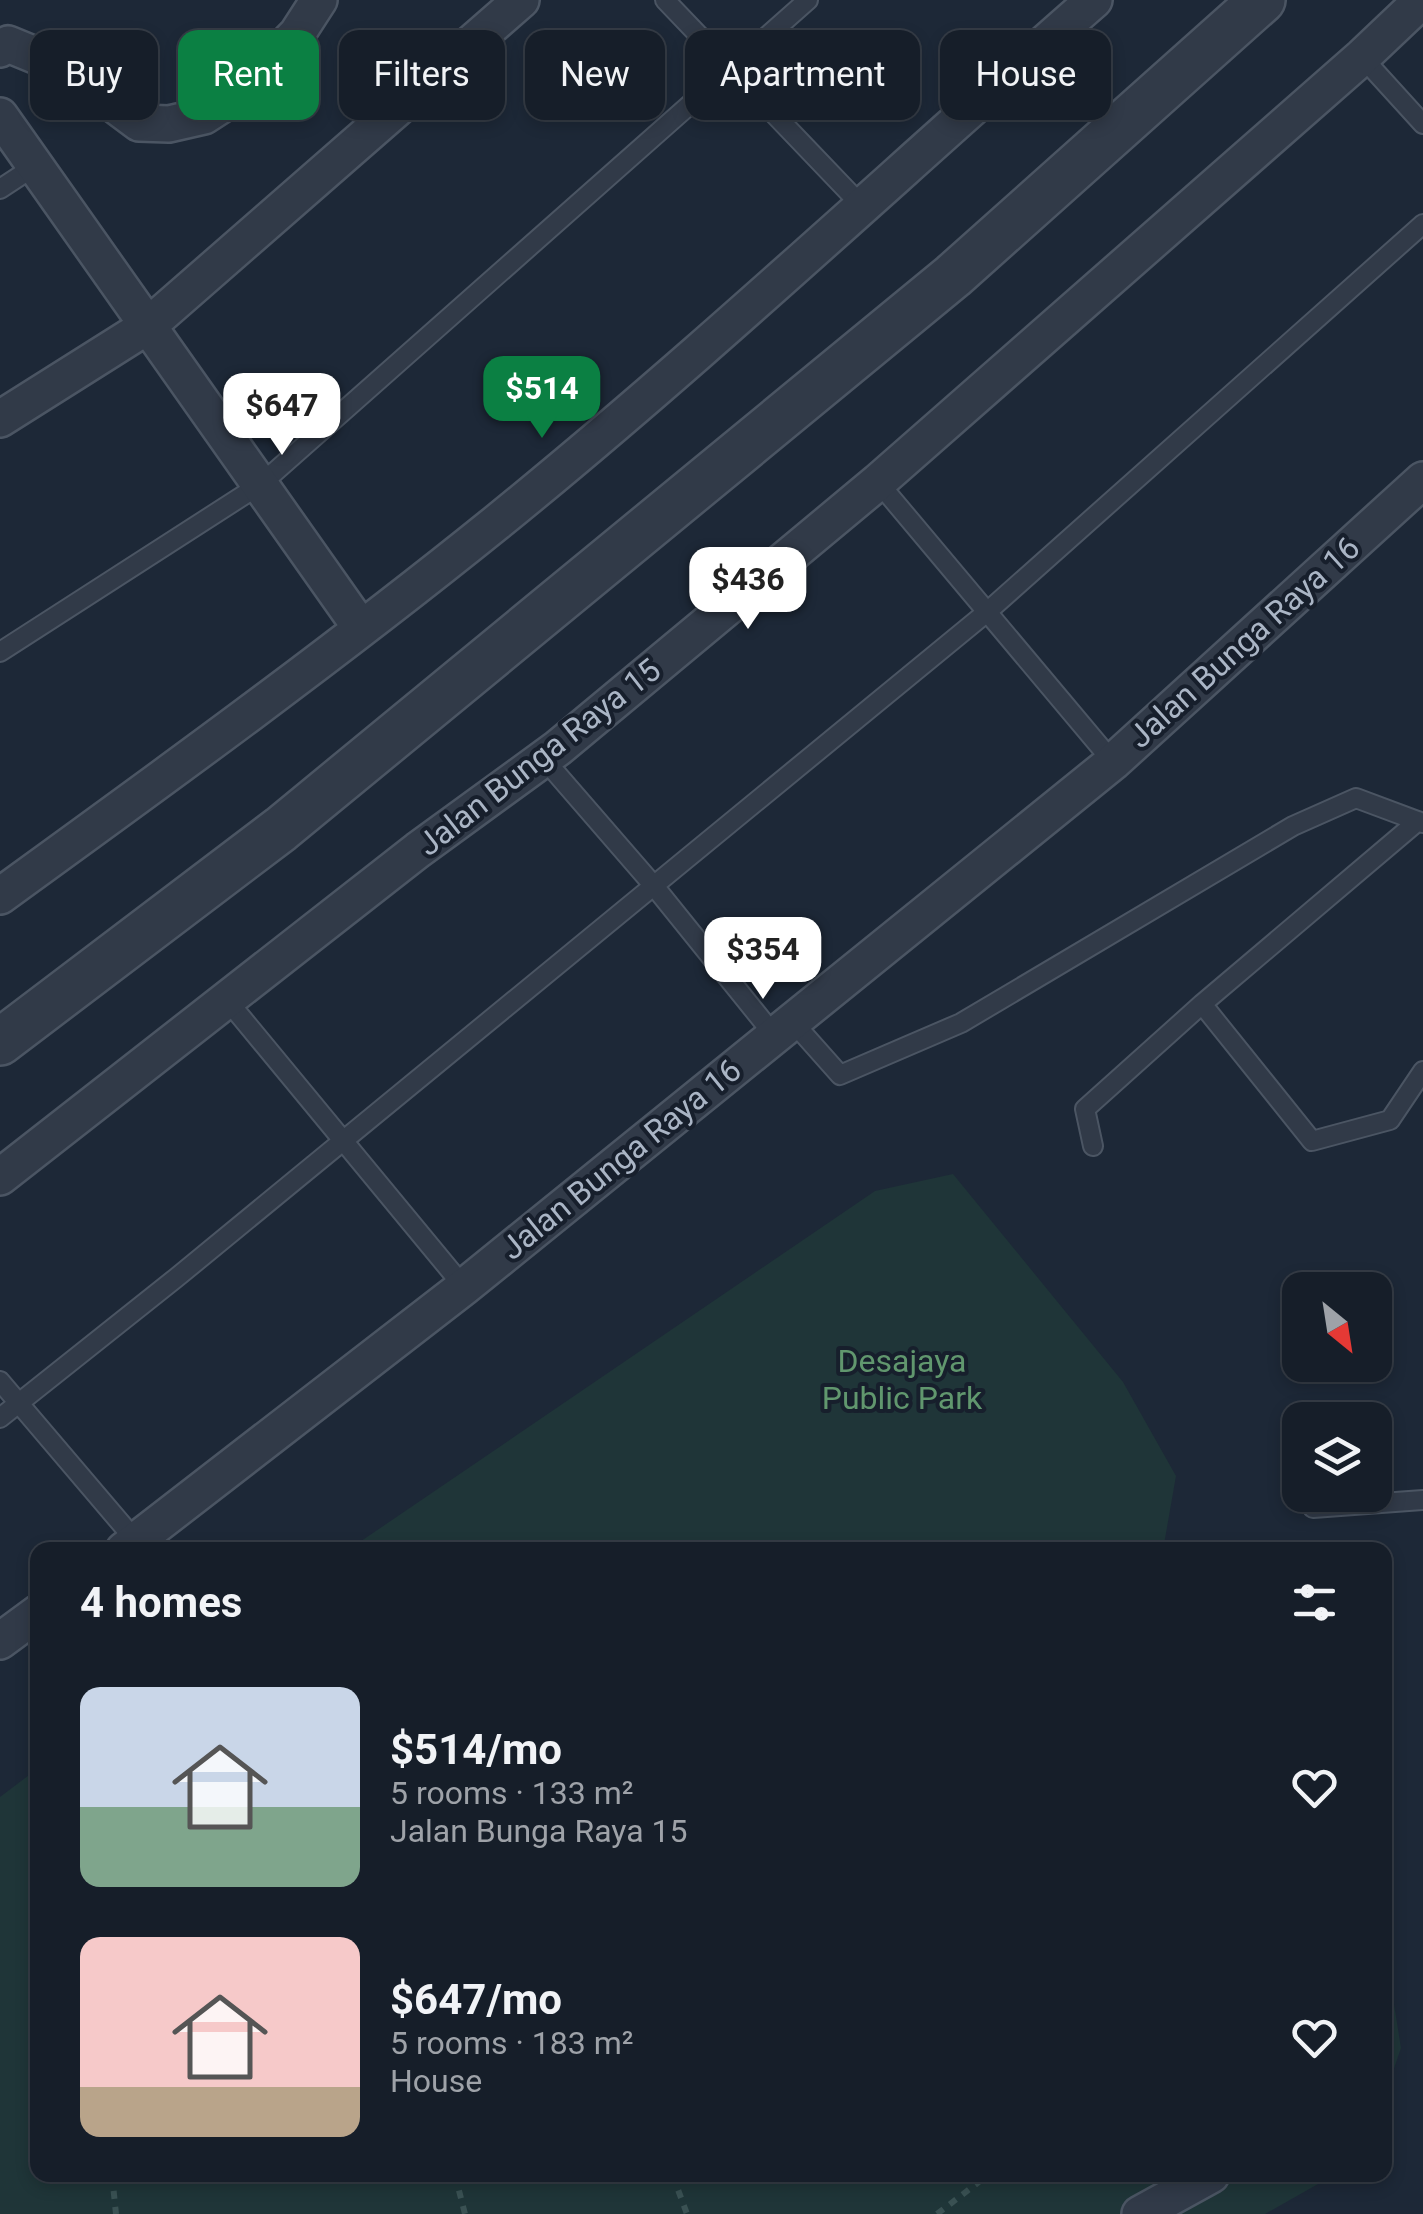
<!DOCTYPE html>
<html lang="en">
<head>
<meta charset="utf-8">
<style>
  body { margin:0; font-family:Roboto,sans-serif; background:#1f2731; color:#f1f3f6; height:100vh; display:flex; flex-direction:column; font-size:38px; white-space:nowrap }
  * { box-sizing:border-box; margin:0 }
  p { font-size:32px; color:#9ea2a8 }
  .icon { flex:none; width:55px; height:55px; fill:none; stroke:currentColor; stroke-width:2; stroke-linecap:round; stroke-linejoin:round }
  .map { position:relative; flex:1; overflow:hidden }
  .details { position:absolute; left:30px; top:1542px; width:1362px; height:640px; display:flex; flex-direction:column; background:#161e29; border-radius:20px; box-shadow:0 5px 15px #0003,0 0 0 2px #353c46 }
  .details>* { flex:none }
  .banner { position:absolute; left:30px; top:30px; width:1365px; height:90px; display:flex; gap:20px }
  .needle { width:65px; rotate:150deg }
  .fabs { position:absolute; left:1282px; top:1272px; display:grid; gap:20px }
  .fabs a { display:grid; place-items:center; width:110px; height:110px; border-radius:20px; background:#161e29; box-shadow:0 5px 15px #0003,0 0 0 2px #353c46; font-size:50px }
  .price { position:absolute; translate:-50% -85px; padding:0 22px; border-radius:20px; background:#fff; color:#222; font-size:32px; line-height:65px; filter:drop-shadow(0 2px 5px #0008) }
  .price::after { content:''; position:absolute; left:50%; top:60px; width:30px; height:22px; margin-left:-15px; background:inherit; clip-path:polygon(0 0,100% 0,50% 100%) }
  .price.selected { background:#0b8043; color:#fff }
  ul { padding:0; list-style:none }
  li { display:flex; align-items:center; gap:30px; height:250px; padding:0 50px }
  li span { display:grid; place-items:center; flex:none; width:280px; height:200px; border-radius:20px; color:#555 }
  li>.icon { margin-inline-start:auto }
  span .icon { width:120px; height:120px; fill:#fffc; stroke-width:1 }
  li b { font-size:42px }
  h2 { display:flex; justify-content:space-between; align-items:center; height:120px; padding:0 50px; font-size:42px }
  .chip { padding:0 35px; border-radius:20px; background:#161e29; box-shadow:0 5px 15px #0003,0 0 0 2px #353c46; font-size:35px; line-height:90px }
  .chip.selected { background:#0b8043; color:#fff }
  .map>svg:first-child { display:block }
  .green { fill:#1f3538 }
  .lines { fill:none; stroke-linecap:round; stroke-linejoin:round }
  .service-casing { stroke:#4b5563; stroke-width:22 }
  .minor-casing { stroke:#4b5563; stroke-width:40 }
  .tertiary-casing { stroke:#4b5563; stroke-width:50 }
  .path { stroke:#3a5153; stroke-width:6; stroke-dasharray:8 8; stroke-linecap:butt }
  .service { stroke:#313a48; stroke-width:18 }
  .minor { stroke:#313a48; stroke-width:35 }
  .tertiary { stroke:#313a48; stroke-width:45 }
  .labels { text-anchor:middle; dominant-baseline:central; stroke-width:8; stroke-linejoin:round; paint-order:stroke }
  .street-label { font-size:32px; fill:#aab5c5; stroke:#171f2c }
  .park-label { font-size:32px; fill:#61976e; stroke:#171f2c }
</style>
</head>
<body>
<div class="map">
<svg width="1423" height="2214" viewBox="0 0 1423 2214">
  <rect width="100%" height="100%" fill="#1d2837"/>
  <!-- green -->
  <path class="green" d="M 953,1174 L 1123,1382 L 1176,1476 L 1163,1550 L 348,1550 L 875,1191 Z
    M 37,1769 L 38,2175 L 1334,2175 L 1265,2214 L 0,2214 L 0,1797 Z
    M 1385,1948 L 1401,2048 L 1385,2095 Z"/>
  <g class="lines">
    <defs>
      <path id="service" d="M 665,0 L 863,207
        M 1362,57 L 1423,124
        M 0,189 L 35,166
        M 878,482 L 1113,762
        M 0,652 L 261,484 L 808,0
        M 544,759 L 654,886 L 774,1035
        M 227,1000 L 464,1287
        M 1202,1004 L 1312,1141 L 1390,1120 L 1423,1071
        M 792,1021 L 840,1075 L 961,1023 L 1293,826 L 1356,798 L 1423,823
        M 1093,1146 L 1085,1109 L 1202,1004 L 1418,821
        M 0,1381 L 136,1541
        M 0,1418 L 176,1278 L 987,612 L 1423,224
        M 1313,1508 L 1423,1500"/>
      <path id="minor" d="M 0,49 L 8,44 L 64,67 L 139,123 L 169,124 L 204,116 L 238,94 L 297,34 L 319,0
        M 0,116 L 361,628
        M 0,419 L 149,325 L 521,0
        M 0,896 C 167,775 335,653 496,523 C 702,356 895,174 1094,0
        M 0,1177 L 418,850 L 558,748 L 878,482 L 1362,57 L 1422,0
        M 124,1550 L 464,1287 L 1113,762 L 1423,480
        M 0,1641 L 38,1613
        M 1140,2214 L 1211,2175"/>
      <path id="tertiary" d="M 0,1042 L 281,829 L 953,276 L 1262,0"/>
    </defs>
    <!-- service casing -->
    <use href="#service" class="service-casing"/>
    <!-- minor casing -->
    <use href="#minor" class="minor-casing"/>
    <!-- tertiary casing -->
    <use href="#tertiary" class="tertiary-casing"/>
    <!-- path -->
    <path class="path" d="M 112,2175 L 116,2214
      M 455,2175 L 465,2214
      M 680,2175 L 677,2187 L 687,2214
      M 937,2214 L 988,2175"/>
    <!-- service -->
    <use href="#service" class="service"/>
    <!-- minor -->
    <use href="#minor" class="minor"/>
    <!-- tertiary -->
    <use href="#tertiary" class="tertiary"/>
  </g>
  <g class="labels">
    <!-- street labels -->
    <g class="street-label">
      <text transform="translate(1244 642) rotate(-42)">Jalan Bunga Raya 16</text>
      <text transform="translate(539 757) rotate(-38)">Jalan Bunga Raya 15</text>
      <text transform="translate(621 1159) rotate(-39)">Jalan Bunga Raya 16</text>
    </g>
    <!-- park labels -->
    <g class="park-label">
      <text x="902" y="1361">Desajaya<tspan x="902" dy="37">Public Park</tspan></text>
    </g>
  </g>
</svg>
<div class="fabs">
<a><svg class="needle" viewBox="-14 -14 28 28"><path d="M0-13l5 13h-10z" fill="#e53935"/><path d="M0 13l5-13h-10z" fill="#9ea2a8"/></svg></a>
<a><svg class="icon" aria-label="layers" viewBox="0 0 24 24"><path d="M12 4l9 5-9 5-9-5zM3 14l9 5 9-5"/></svg></a>
</div>
<b class="price selected" style="left:542px;top:441px">$514</b>
<b class="price" style="left:282px;top:458px">$647</b>
<b class="price" style="left:748px;top:632px">$436</b>
<b class="price" style="left:763px;top:1002px">$354</b>
<div class="banner">
<a class="chip">Buy</a>
<a class="chip selected">Rent</a>
<a class="chip">Filters</a>
<a class="chip">New</a>
<a class="chip">Apartment</a>
<a class="chip">House</a>
</div>
<section class="details">
<h2>4 homes<svg class="icon" aria-label="filters" viewBox="0 0 24 24"><path d="M4 7h16M4 17h16"/><circle cx="9" cy="7" r="2"/><circle cx="15" cy="17" r="2"/></svg></h2>
<ul>
<li><span style="background:linear-gradient(#c9d6e8 60%,#7fa58c 0)"><svg class="icon" aria-label="home" viewBox="0 0 24 24"><path d="M3 11l9-7 9 7M6 9v11h12V9"/></svg></span><div><b>$514/mo</b><p>5 rooms · 133 m²</p><p>Jalan Bunga Raya 15</p></div><svg class="icon" aria-label="heart" viewBox="0 0 24 24"><path d="M12 20l-8-8c-3-5 5-10 8-4 3-6 11-1 8 4z"/></svg></li>
<li><span style="background:linear-gradient(#f6c9c9 75%,#b9a48a 0)"><svg class="icon" aria-label="home" viewBox="0 0 24 24"><path d="M3 11l9-7 9 7M6 9v11h12V9"/></svg></span><div><b>$647/mo</b><p>5 rooms · 183 m²</p><p>House</p></div><svg class="icon" aria-label="heart" viewBox="0 0 24 24"><path d="M12 20l-8-8c-3-5 5-10 8-4 3-6 11-1 8 4z"/></svg></li>
</ul>
</section>
</div>
</body>
</html>
